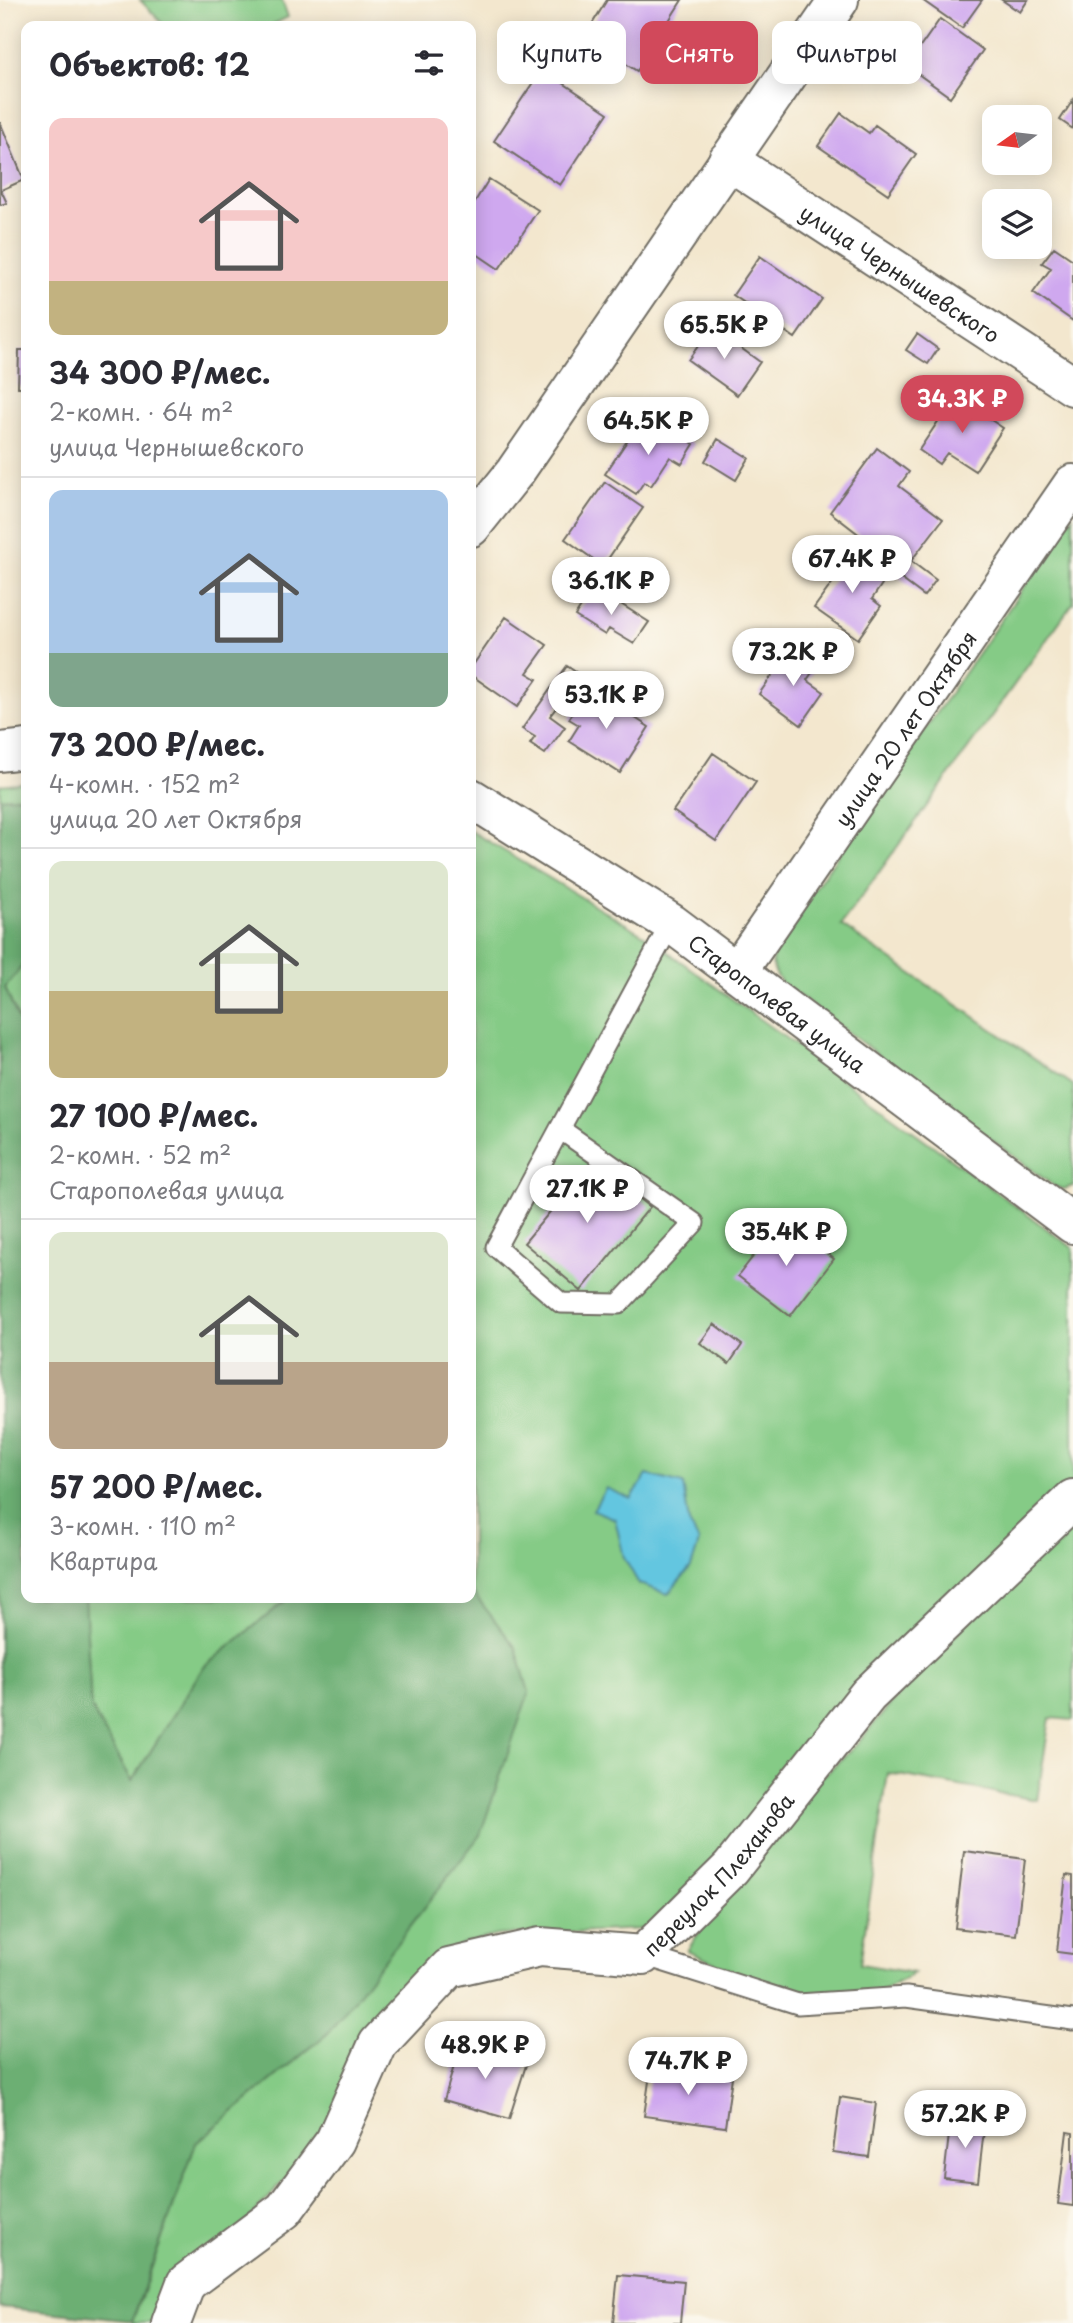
<!DOCTYPE html>
<html lang="ru">
<head>
<meta charset="utf-8">
<style>
  body { margin:0; font-family:"Playpen Sans",sans-serif; background:#f2f2f3; color:#2b2b33; height:100vh; display:flex; flex-direction:column; font-size:26px; white-space:nowrap }
  * { box-sizing:border-box; margin:0 }
  p { font-size:23px; color:#7c7c81 }
  .icon { flex:none; width:38px; height:38px; fill:none; stroke:currentColor; stroke-width:2; stroke-linecap:round; stroke-linejoin:round }
  .map { position:relative; flex:1; overflow:hidden }
  .side { position:absolute; left:21px; top:21px; width:455px; height:1582px; display:flex; flex-direction:column; background:#fff; border-radius:14px; box-shadow:0 4px 18px #0003 }
  .side>* { flex:none }
  .hud { position:absolute; left:497px; top:21px; width:471px; height:63px; display:flex; gap:14px }
  .needle { width:46px; rotate:256deg }
  .buttons { position:absolute; left:982px; top:105px; display:grid; gap:14px }
  .buttons a { display:grid; place-items:center; width:70px; height:70px; border-radius:14px; background:#fff; box-shadow:0 4px 18px #0003; font-size:35px }
  .price { position:absolute; translate:-50% -60px; padding:0 16px; border-radius:24px; background:#fff; color:#222; font-size:23px; line-height:46px; filter:drop-shadow(0 2px 4px #0008) }
  .price::after { content:''; position:absolute; left:50%; top:42px; width:21px; height:16px; margin-left:-10px; background:inherit; clip-path:polygon(0 0,100% 0,50% 100%) }
  .price.selected { background:#d1495b; color:#fff }
  ul { padding:0; list-style:none }
  li { display:grid; align-content:center; gap:14px; height:371px; padding:0 28px }
  li+li { border-top:2px solid #e1e1e2 }
  li span { display:grid; place-items:center; height:217px; border-radius:14px; color:#555 }
  li>.icon { margin-inline-start:auto }
  span .icon { width:126px; height:126px; fill:#fffc; stroke-width:1 }
  li b { font-size:30px }
  h2 { display:flex; justify-content:space-between; align-items:center; height:84px; padding:0 28px; font-size:30px }
  .pill { padding:0 24px; border-radius:14px; background:#fff; box-shadow:0 4px 18px #0003; font-size:24px; line-height:63px }
  .pill.selected { background:#d1495b; color:#fff }
  .map>svg:first-child { display:block }
  .green { fill:#85cb86; stroke:#587b58; stroke-width:2 }
  .forest { fill:#6caf73; stroke:#4c6d4f; stroke-width:2 }
  .water { fill:#63c6e0; stroke:#477886; stroke-width:2 }
  .building { fill:#cfa8ef }
  .lines { fill:none; stroke-linecap:round; stroke-linejoin:round }
  .service-casing { stroke:#716d64; stroke-width:23 }
  .minor-casing { stroke:#716d64; stroke-width:42 }
  .service { stroke:#fff; stroke-width:19 }
  .minor { stroke:#fff; stroke-width:38 }
  .labels { text-anchor:middle; dominant-baseline:central; stroke-width:5; stroke-linejoin:round; paint-order:stroke }
  .street-label { font-size:21px; fill:#2b2b2b; stroke:#fbf7ec }
</style>
</head>
<body>
<div class="map">
<svg width="1073" height="2323" viewBox="0 0 1073 2323">
  <rect width="100%" height="100%" fill="#fbf7ec"/>
  <filter id="ink" filterUnits="userSpaceOnUse"><feTurbulence type="fractalNoise" baseFrequency=".0143" numOctaves="2"/><feDisplacementMap in="SourceGraphic" scale="14" xChannelSelector="R" yChannelSelector="G"/><feConvolveMatrix kernelMatrix="1 2 1 2 8 2 1 2 1" color-interpolation-filters="sRGB"/></filter>
  <filter id="wash" filterUnits="userSpaceOnUse"><feTurbulence type="fractalNoise" baseFrequency=".00686" numOctaves="4" result="noise"/><feDisplacementMap in="SourceGraphic" scale="28" xChannelSelector="R" yChannelSelector="G"/><feGaussianBlur stdDeviation="1.57" result="paint"/><feColorMatrix in="noise" values="0 0 0 0 0 0 0 0 0 0 0 0 0 0 0 0 0 1.4 0 .05"/><feComposite in="paint" operator="in"/></filter>
  <g filter="url(#wash)">
    <rect width="100%" height="100%" fill="#f3e7ce"/>
    <!-- green -->
    <path class="green" d="M 140,0 L 282,0 L 288,17 L 270,26 L 165,26 Z
      M 1073,516 L 1073,603 L 841,925 L 1073,1085 L 1073,1186 L 1064,1189 L 1055,1187 L 782,983 C 770,968 770,961 777,943 Z
      M 26,782 L 26,796 L 0,798 L 0,785 Z
      M 471,831 L 646,936 L 1073,1248 L 1073,1492 L 648,1929 L 498,1935 L 464,1943 L 420,1973 L 334,2126 L 155,2323 L 132,2323 L 196,2143 L 328,2033 L 516,1648 L 471,1590 Z
      M 26,961 L 26,1038 L 5,988 Z
      M 1073,1513 L 1073,1720 L 1050,1718 L 1037,1800 L 888,1773 L 860,1964 L 914,1973 L 877,1994 L 792,1996 L 687,1951 L 767,1828 L 853,1748 L 909,1683 Z
      M 85,1598 L 289,1598 L 203,1668 L 132,1781 L 91,1708 Z"/>
    <!-- forest -->
    <path class="forest" d="M 26,796 L 26,961 L 5,988 L 26,1038 L 26,1598 L 85,1598 L 91,1708 L 132,1781 L 203,1668 L 289,1598 L 471,1598 L 471,1590 L 516,1648 L 529,1692 L 480,1835 L 328,2033 L 196,2143 L 132,2321 L 0,2307 L 0,798 Z"/>
    <!-- water -->
    <path class="water" d="M 647,1475 L 683,1484 L 689,1523 L 699,1542 L 691,1567 L 668,1594 L 639,1584 L 624,1558 L 615,1519 L 593,1510 L 606,1488 L 631,1499 Z"/>
    <g id="blocks">
      <!-- building -->
      <path class="building" d="M 607,0 L 682,0 L 637,71 L 584,37 Z
        M 922,0 L 982,0 L 962,28 Z
        M 1002,0 L 1028,0 L 1020,12 Z
        M 940,19 L 983,50 L 950,97 L 907,66 Z
        M 542,69 L 608,113 L 560,185 L 494,141 Z
        M 1073,100 L 1073,129 L 1060,120 Z
        M 841,113 L 869,133 L 875,125 L 916,154 L 888,194 L 818,146 Z
        M 0,122 L 24,180 L 1,190 L 7,203 L 0,205 Z
        M 489,179 L 538,210 L 499,269 L 471,250 L 471,208 Z
        M 1054,247 L 1073,260 L 1073,321 L 1033,293 L 1051,268 L 1042,263 Z
        M 760,256 L 822,299 L 795,338 L 733,295 Z
        M 712,327 L 760,362 L 737,395 L 688,360 Z
        M 917,334 L 938,349 L 928,364 L 906,350 Z
        M 19,350 L 26,350 L 26,387 L 18,387 Z
        M 955,396 L 1003,428 L 975,471 L 947,453 L 939,464 L 919,450 Z
        M 658,421 L 694,444 L 682,464 L 670,457 L 651,486 L 644,482 L 636,494 L 605,474 L 633,432 L 646,440 Z
        M 718,439 L 749,458 L 736,480 L 705,461 Z
        M 877,448 L 909,472 L 899,486 L 943,519 L 911,561 L 936,580 L 924,596 L 864,551 L 870,543 L 830,512 Z
        M 605,482 L 643,508 L 603,566 L 565,539 Z
        M 846,550 L 886,578 L 872,599 L 881,606 L 858,639 L 814,608 L 838,575 L 831,571 Z
        M 594,587 L 649,622 L 634,644 L 609,629 L 605,635 L 575,616 Z
        M 506,617 L 547,645 L 527,673 L 537,679 L 517,707 L 471,675 L 471,668 Z
        M 791,649 L 816,667 L 807,680 L 824,692 L 801,725 L 759,694 Z
        M 567,666 L 580,675 L 550,716 L 565,727 L 545,754 L 530,744 L 535,737 L 522,729 Z
        M 589,688 L 649,727 L 620,773 L 569,741 L 579,725 L 569,719 Z
        M 713,753 L 756,782 L 716,841 L 673,811 Z
        M 593,1160 L 650,1207 L 581,1291 L 524,1243 Z
        M 782,1219 L 834,1259 L 790,1316 L 738,1276 Z
        M 714,1324 L 742,1345 L 729,1364 L 700,1343 Z
        M 964,1851 L 1025,1859 L 1016,1935 L 955,1928 Z
        M 1066,1875 L 1073,1876 L 1073,1954 L 1057,1952 Z
        M 461,2042 L 527,2062 L 509,2119 L 444,2100 Z
        M 651,2067 L 732,2077 L 725,2127 L 644,2116 Z
        M 840,2097 L 876,2103 L 869,2157 L 833,2152 Z
        M 951,2117 L 985,2121 L 978,2182 L 944,2178 Z
        M 1067,2132 L 1073,2133 L 1073,2206 L 1058,2204 Z
        M 618,2275 L 684,2281 L 680,2323 L 613,2323 Z"/>
    </g>
  </g>
  <g filter="url(#ink)">
    <use href="#blocks" fill-opacity="0" stroke="#716d64" stroke-width="2"/>
    <g class="lines">
      <defs>
        <path id="service" d="M 560,1129 L 694,1223 L 619,1304 L 561,1303 L 496,1247 L 671,923
          M 643,1955 L 798,2004 L 906,1997 L 1073,2020"/>
        <g id="minor">
          <path id="s1" d="M 728,160 L 1073,386"/>
          <path d="M 471,527 L 515,472 L 839,0"/>
          <path d="M 0,752 L 26,749"/>
          <path id="s2" d="M 471,798 L 671,923 L 1073,1224"/>
          <path id="s3" d="M 737,972 L 1073,484"/>
          <path id="s4" d="M 171,2323 L 186,2283 L 284,2210 L 335,2141 L 378,2044 L 449,1968 L 540,1947 L 643,1955 L 731,1868 L 868,1695 L 1073,1499"/>
        </g>
      </defs>
      <!-- service casing -->
      <use href="#service" class="service-casing"/>
      <!-- minor casing -->
      <use href="#minor" class="minor-casing"/>
      <!-- service -->
      <use href="#service" class="service"/>
      <!-- minor -->
      <use href="#minor" class="minor"/>
    </g>
  </g>
  <g class="labels">
    <!-- street labels -->
    <g class="street-label">
      <text stroke="none"><textPath href="#s1" startOffset="206">улица Чернышевского</textPath></text>
      <text stroke="none"><textPath href="#s3" startOffset="296">улица 20 лет Октября</textPath></text>
      <text stroke="none"><textPath href="#s2" startOffset="369">Старополевая улица</textPath></text>
      <text stroke="none"><textPath href="#s4" startOffset="768">переулок Плеханова</textPath></text>
    </g>
  </g>
</svg>
<div class="buttons">
<a><svg class="needle" viewBox="-14 -14 28 28"><path d="M0-13l5 13h-10z" fill="#e53935"/><path d="M0 13l5-13h-10z" fill="#7c7c81"/></svg></a>
<a><svg class="icon" aria-label="layers" viewBox="0 0 24 24"><path d="M12 4l9 5-9 5-9-5zM3 14l9 5 9-5"/></svg></a>
</div>
<b class="price" style="left:724px;top:361px">65.5K ₽</b>
<b class="price selected" style="left:962px;top:435px">34.3K ₽</b>
<b class="price" style="left:648px;top:457px">64.5K ₽</b>
<b class="price" style="left:852px;top:595px">67.4K ₽</b>
<b class="price" style="left:611px;top:617px">36.1K ₽</b>
<b class="price" style="left:793px;top:688px">73.2K ₽</b>
<b class="price" style="left:606px;top:731px">53.1K ₽</b>
<b class="price" style="left:587px;top:1225px">27.1K ₽</b>
<b class="price" style="left:786px;top:1268px">35.4K ₽</b>
<b class="price" style="left:485px;top:2081px">48.9K ₽</b>
<b class="price" style="left:688px;top:2097px">74.7K ₽</b>
<b class="price" style="left:965px;top:2150px">57.2K ₽</b>
<div class="hud">
<a class="pill">Купить</a>
<a class="pill selected">Снять</a>
<a class="pill">Фильтры</a>
</div>
<section class="side">
<h2>Объектов: 12<svg class="icon" aria-label="filters" viewBox="0 0 24 24"><path d="M4 7h16M4 17h16"/><circle cx="9" cy="7" r="2"/><circle cx="15" cy="17" r="2"/></svg></h2>
<ul>
<li><span style="background:linear-gradient(#f6c9c9 75%,#c2b280 0)"><svg class="icon" aria-label="home" viewBox="0 0 24 24"><path d="M3 11l9-7 9 7M6 9v11h12V9"/></svg></span><div><b>34 300 ₽/мес.</b><p>2-комн. · 64 m²</p><p>улица Чернышевского</p></div></li>
<li><span style="background:linear-gradient(#a9c7e8 75%,#7fa58c 0)"><svg class="icon" aria-label="home" viewBox="0 0 24 24"><path d="M3 11l9-7 9 7M6 9v11h12V9"/></svg></span><div><b>73 200 ₽/мес.</b><p>4-комн. · 152 m²</p><p>улица 20 лет Октября</p></div></li>
<li><span style="background:linear-gradient(#dfe7d0 60%,#c2b280 0)"><svg class="icon" aria-label="home" viewBox="0 0 24 24"><path d="M3 11l9-7 9 7M6 9v11h12V9"/></svg></span><div><b>27 100 ₽/мес.</b><p>2-комн. · 52 m²</p><p>Старополевая улица</p></div></li>
<li><span style="background:linear-gradient(#dfe7d0 60%,#b9a48a 0)"><svg class="icon" aria-label="home" viewBox="0 0 24 24"><path d="M3 11l9-7 9 7M6 9v11h12V9"/></svg></span><div><b>57 200 ₽/мес.</b><p>3-комн. · 110 m²</p><p>Квартира</p></div></li>
</ul>
</section>
</div>
</body>
</html>
